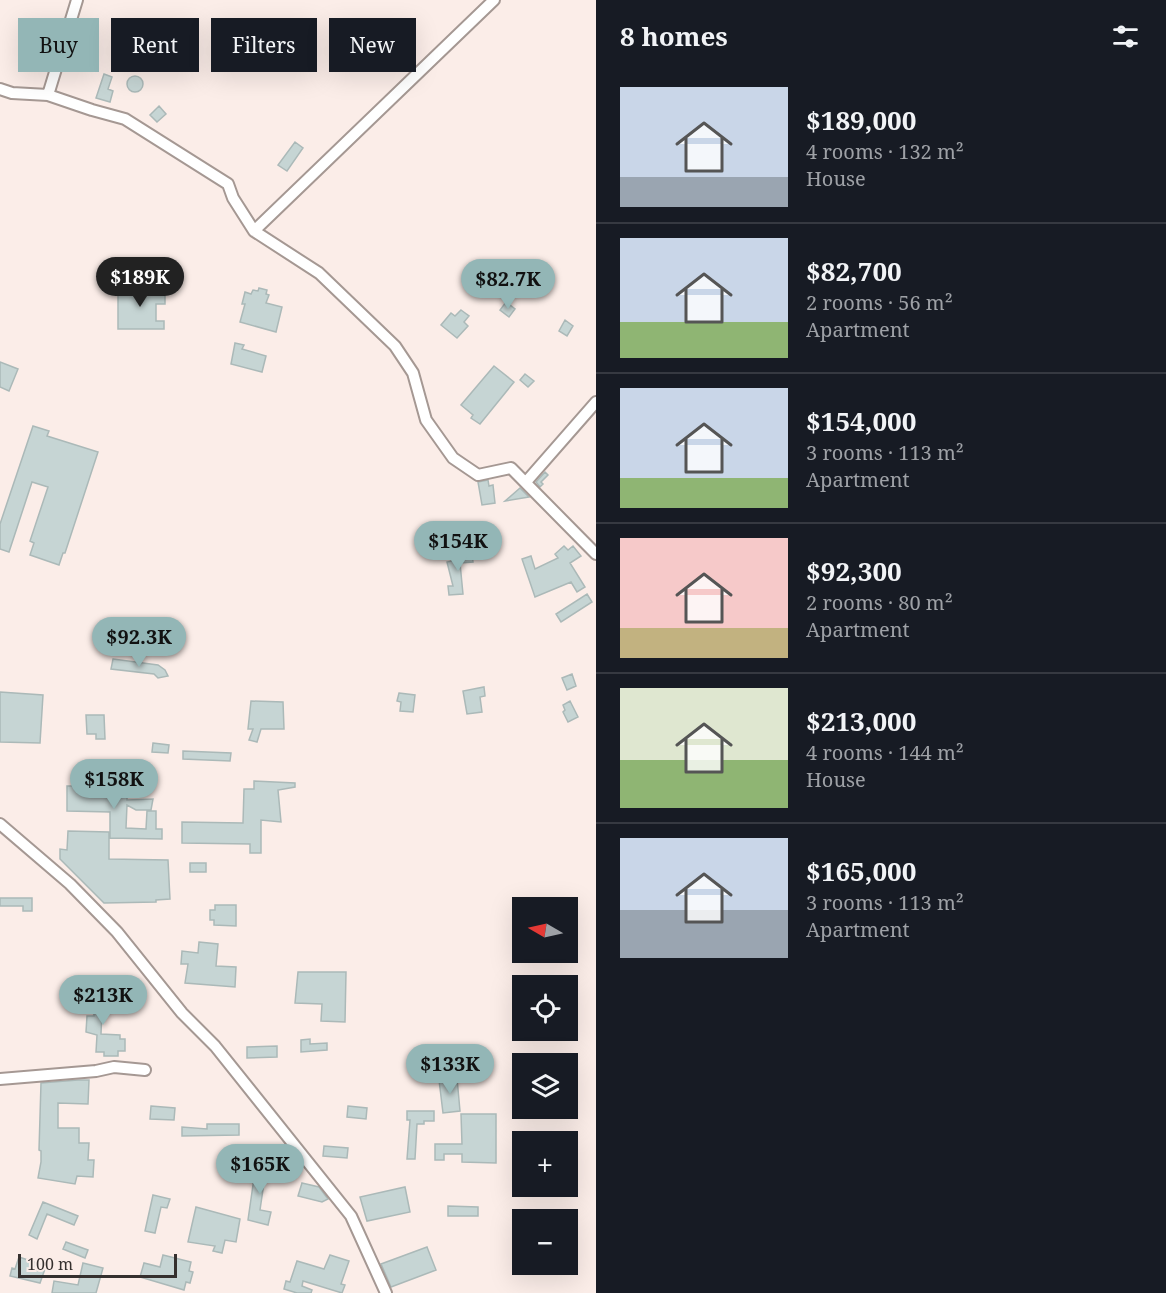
<!DOCTYPE html>
<html lang="en">
<head>
<meta charset="utf-8">
<style>
  body { margin:0; font-family:"Noto Serif",serif; background:#242831; color:#f1f3f6; height:100vh; display:flex; flex-direction:column; font-size:22px; white-space:nowrap }
  * { box-sizing:border-box; margin:0 }
  p { font-size:20px; color:#9ea1a6 }
  .icon { flex:none; width:33px; height:33px; fill:none; stroke:currentColor; stroke-width:2; stroke-linecap:round; stroke-linejoin:round }
  .map { position:relative; flex:1; overflow:hidden }
  .drawer { display:flex; flex-direction:column; background:#171b24; width:570px }
  .drawer>* { flex:none }
  .hud { position:absolute; left:18px; top:18px; width:488px; height:54px; display:flex; gap:12px }
  .needle { width:39px; rotate:279deg }
  .controls { position:absolute; left:512px; top:897px; display:grid; gap:12px }
  .controls a { display:grid; place-items:center; width:66px; height:66px; border-radius:0px; background:#171b24; box-shadow:0 6px 24px #0002; font-size:30px }
  .scale { position:absolute; left:18px; bottom:15px; width:159px; box-sizing:border-box; padding-left:6px; border:3px solid #35302e; border-top:0; font-size:16px; line-height:21px; white-space:nowrap; color:#35302e; -webkit-text-stroke:4px #fbede8; paint-order:stroke }
  .price { position:absolute; translate:-50% -51px; padding:0 14px; border-radius:21px; background:#93b6b6; color:#111; font-size:20px; line-height:39px; filter:drop-shadow(0 2px 3px #0008) }
  .price::after { content:''; position:absolute; left:50%; top:36px; width:18px; height:14px; margin-left:-9px; background:inherit; clip-path:polygon(0 0,100% 0,50% 100%) }
  .price.active { background:#222; color:#fff }
  ul { padding:0; list-style:none }
  li { display:flex; align-items:center; gap:18px; height:150px; padding:0 24px }
  li+li { border-top:2px solid #363941 }
  li span { display:grid; place-items:center; flex:none; width:168px; height:120px; border-radius:0px; color:#555 }
  li>.icon { margin-inline-start:auto }
  span .icon { width:72px; height:72px; fill:#fffc; stroke-width:1 }
  li b { font-size:26px }
  h2 { display:flex; justify-content:space-between; align-items:center; height:72px; padding:0 24px; font-size:26px }
  .pill { padding:0 21px; border-radius:0px; background:#171b24; box-shadow:0 6px 24px #0002; font-size:21px; line-height:54px }
  .pill.active { background:#93b6b6; color:#111 }
  main { display:flex; flex:1; min-height:0 }
  .map>svg:first-child { display:block }
  .building { fill:#c6d5d4; stroke:#abb9b8; stroke-width:1.5 }
  .lines { fill:none; stroke-linecap:round; stroke-linejoin:round }
  .minor-casing { stroke:#a59893; stroke-width:14 }
  .minor { stroke:#fff; stroke-width:10 }
</style>
</head>
<body>
<main>
<div class="map">
<svg width="596" height="1293" viewBox="0 0 596 1293">
  <rect width="100%" height="100%" fill="#fbede8"/>
  <!-- building -->
  <path class="building" d="M 104,74 L 112,77 L 108,89 L 113,91 L 110,102 L 96,98 Z
    M127 84a8 8 0 1 1 16 0a8 8 0 1 1-16 0Z
    M 159,106 L 166,114 L 157,122 L 150,115 Z
    M 295,142 L 303,148 L 287,171 L 278,165 Z
    M 165,287 L 165,304 L 156,304 L 156,321 L 164,321 L 164,329 L 118,329 L 118,288 Z
    M 259,288 L 267,290 L 266,294 L 269,295 L 266,303 L 282,307 L 276,332 L 240,322 L 245,304 L 242,304 L 245,292 L 251,294 L 253,290 L 258,291 Z
    M 506,302 L 515,309 L 509,317 L 500,310 Z
    M 461,310 L 469,316 L 464,322 L 468,326 L 457,338 L 441,325 L 451,313 L 455,316 Z
    M 565,320 L 573,326 L 567,336 L 559,331 Z
    M 235,343 L 244,345 L 242,349 L 266,356 L 262,372 L 231,364 Z
    M 0,362 L 18,369 L 9,391 L 0,387 Z
    M 494,366 L 514,382 L 480,424 L 471,418 L 473,415 L 461,405 Z
    M 525,374 L 534,381 L 528,387 L 520,380 Z
    M 33,426 L 49,431 L 47,436 L 98,452 L 65,553 L 63,553 L 59,565 L 30,555 L 34,543 L 30,541 L 48,487 L 32,482 L 9,552 L 0,549 L 0,524 Z
    M 545,472 L 548,475 L 541,482 L 543,484 L 540,487 L 536,482 Z
    M 488,480 L 489,486 L 493,485 L 495,503 L 482,505 L 478,482 Z
    M 520,488 L 529,497 L 505,501 Z
    M 564,546 L 568,550 L 573,546 L 581,556 L 570,563 L 585,587 L 577,592 L 571,582 L 535,597 L 522,559 L 531,556 L 535,569 L 558,558 L 555,554 Z
    M 472,553 L 473,562 L 460,563 L 463,594 L 449,595 L 448,586 L 453,586 L 447,562 L 452,561 L 451,556 Z
    M 587,594 L 592,602 L 561,622 L 556,614 Z
    M 113,659 L 158,665 L 165,670 L 168,676 L 158,678 L 154,674 L 111,669 Z
    M 572,674 L 576,686 L 567,690 L 562,678 Z
    M 484,687 L 485,696 L 480,697 L 482,712 L 467,714 L 463,691 Z
    M 0,692 L 43,695 L 40,743 L 0,742 Z
    M 399,693 L 415,695 L 413,712 L 400,711 L 401,702 L 397,701 Z
    M 251,701 L 283,702 L 284,729 L 261,729 L 257,742 L 249,740 L 253,729 L 248,729 Z
    M 570,701 L 578,717 L 568,722 L 563,712 L 565,710 L 563,705 Z
    M 86,715 L 104,715 L 105,739 L 96,739 L 96,734 L 87,734 Z
    M 153,743 L 169,745 L 168,753 L 152,752 Z
    M 183,751 L 231,753 L 230,761 L 183,759 Z
    M 254,781 L 295,783 L 295,787 L 278,790 L 281,822 L 261,820 L 261,853 L 250,853 L 250,844 L 182,843 L 182,822 L 243,823 L 244,789 L 254,789 Z
    M 67,786 L 108,786 L 108,793 L 127,793 L 127,800 L 153,799 L 151,810 L 136,810 L 127,805 L 126,828 L 146,829 L 147,811 L 156,811 L 156,829 L 162,829 L 162,839 L 110,838 L 110,812 L 67,811 Z
    M 68,831 L 109,832 L 109,859 L 168,860 L 170,899 L 156,900 L 156,902 L 104,903 L 60,859 L 60,849 L 67,850 Z
    M 190,863 L 206,863 L 206,872 L 190,872 Z
    M 0,898 L 32,898 L 32,911 L 23,911 L 23,906 L 0,906 Z
    M 215,905 L 236,905 L 236,926 L 214,925 L 214,920 L 210,920 L 210,910 L 215,910 Z
    M 199,942 L 218,944 L 216,966 L 236,967 L 235,987 L 185,983 L 188,964 L 181,964 L 182,951 L 198,953 Z
    M 298,972 L 346,972 L 345,1022 L 321,1021 L 322,1004 L 295,1003 Z
    M 93,987 L 108,987 L 109,1006 L 106,1006 L 106,1010 L 102,1010 L 101,1034 L 120,1035 L 120,1039 L 125,1039 L 125,1051 L 118,1051 L 118,1056 L 104,1056 L 104,1052 L 96,1052 L 97,1035 L 86,1032 L 87,1016 L 94,1016 Z
    M 310,1039 L 310,1044 L 327,1043 L 327,1050 L 301,1052 L 301,1040 Z
    M 277,1046 L 277,1057 L 247,1058 L 247,1047 Z
    M 457,1078 L 460,1111 L 443,1113 L 439,1080 Z
    M 78,1080 L 89,1080 L 88,1104 L 58,1103 L 58,1128 L 79,1128 L 79,1143 L 89,1143 L 88,1160 L 94,1160 L 93,1177 L 77,1176 L 75,1184 L 38,1178 L 41,1162 L 41,1151 L 39,1150 L 41,1083 Z
    M 151,1106 L 175,1108 L 174,1120 L 150,1119 Z
    M 348,1106 L 367,1108 L 366,1119 L 347,1117 Z
    M 407,1111 L 434,1111 L 434,1121 L 424,1121 L 424,1124 L 417,1124 L 415,1159 L 407,1159 L 410,1120 L 407,1120 Z
    M 461,1114 L 496,1114 L 496,1163 L 462,1162 L 462,1154 L 444,1154 L 444,1160 L 435,1160 L 435,1144 L 462,1144 Z
    M 207,1124 L 239,1124 L 239,1135 L 182,1136 L 182,1127 L 207,1129 Z
    M 324,1146 L 348,1148 L 347,1158 L 323,1156 Z
    M 256,1164 L 274,1165 L 272,1176 L 265,1176 L 260,1210 L 271,1212 L 268,1225 L 248,1220 Z
    M 302,1183 L 319,1187 L 328,1199 L 322,1202 L 298,1196 Z
    M 405,1187 L 410,1212 L 367,1221 L 360,1197 Z
    M 153,1195 L 170,1199 L 167,1208 L 161,1207 L 155,1233 L 145,1231 Z
    M 43,1202 L 78,1216 L 74,1225 L 47,1214 L 37,1239 L 29,1235 Z
    M 448,1206 L 478,1207 L 478,1216 L 448,1216 Z
    M 196,1207 L 240,1219 L 236,1242 L 225,1240 L 222,1253 L 213,1251 L 215,1246 L 188,1242 Z
    M 66,1242 L 88,1250 L 85,1258 L 63,1249 Z
    M 427,1247 L 436,1270 L 391,1287 L 381,1264 Z
    M 163,1255 L 191,1262 L 189,1271 L 193,1272 L 190,1283 L 186,1282 L 184,1290 L 140,1277 L 144,1263 L 160,1267 Z
    M 330,1255 L 349,1261 L 341,1284 L 345,1285 L 342,1293 L 303,1281 L 302,1286 L 312,1290 L 311,1293 L 297,1293 L 284,1289 L 286,1281 L 290,1282 L 297,1261 L 324,1269 Z
    M 19,1257 L 46,1266 L 40,1283 L 10,1276 L 12,1268 L 15,1269 Z
    M 83,1263 L 103,1268 L 96,1293 L 52,1293 L 54,1281 L 78,1285 Z"/>
  <g class="lines">
    <defs>
      <path id="minor" d="M 0,89 L 12,93 L 48,95 L 92,110 L 125,119 L 228,184 L 233,198 L 254,231 L 319,273 L 395,346 L 413,373 L 426,420 L 453,458 L 478,475 L 511,468 L 596,554
        M 48,95 L 77,0
        M 254,231 L 494,0
        M 526,482 L 596,402
        M 0,824 L 70,884 L 117,932 L 182,1013 L 215,1046 L 351,1216 L 386,1293
        M 0,1079 L 96,1071 L 114,1067 L 145,1070"/>
    </defs>
    <!-- minor casing -->
    <use href="#minor" class="minor-casing"/>
    <!-- minor -->
    <use href="#minor" class="minor"/>
  </g>
</svg>
<div class="controls">
<a><svg class="needle" viewBox="-14 -14 28 28"><path d="M0-13l5 13h-10z" fill="#e53935"/><path d="M0 13l5-13h-10z" fill="#9ea1a6"/></svg></a>
<a><svg class="icon" aria-label="locate" viewBox="0 0 24 24"><circle cx="12" cy="12" r="6"/><path d="M12 2v4M12 18v4M2 12h4M18 12h4"/></svg></a>
<a><svg class="icon" aria-label="layers" viewBox="0 0 24 24"><path d="M12 4l9 5-9 5-9-5zM3 14l9 5 9-5"/></svg></a>
<a>+</a>
<a>−</a>
</div>
<div class="scale">100 m</div>
<b class="price active" style="left:140px;top:308px">$189K</b>
<b class="price" style="left:508px;top:310px">$82.7K</b>
<b class="price" style="left:458px;top:572px">$154K</b>
<b class="price" style="left:139px;top:668px">$92.3K</b>
<b class="price" style="left:114px;top:810px">$158K</b>
<b class="price" style="left:103px;top:1026px">$213K</b>
<b class="price" style="left:450px;top:1095px">$133K</b>
<b class="price" style="left:260px;top:1195px">$165K</b>
<div class="hud">
<a class="pill active">Buy</a>
<a class="pill">Rent</a>
<a class="pill">Filters</a>
<a class="pill">New</a>
</div>
</div>
<section class="drawer">
<h2>8 homes<svg class="icon" aria-label="filters" viewBox="0 0 24 24"><path d="M4 7h16M4 17h16"/><circle cx="9" cy="7" r="2"/><circle cx="15" cy="17" r="2"/></svg></h2>
<ul>
<li><span style="background:linear-gradient(#c9d6e8 75%,#9aa5b1 0)"><svg class="icon" aria-label="home" viewBox="0 0 24 24"><path d="M3 11l9-7 9 7M6 9v11h12V9"/></svg></span><div><b>$189,000</b><p>4 rooms · 132 m²</p><p>House</p></div></li>
<li><span style="background:linear-gradient(#c9d6e8 70%,#8fb573 0)"><svg class="icon" aria-label="home" viewBox="0 0 24 24"><path d="M3 11l9-7 9 7M6 9v11h12V9"/></svg></span><div><b>$82,700</b><p>2 rooms · 56 m²</p><p>Apartment</p></div></li>
<li><span style="background:linear-gradient(#c9d6e8 75%,#8fb573 0)"><svg class="icon" aria-label="home" viewBox="0 0 24 24"><path d="M3 11l9-7 9 7M6 9v11h12V9"/></svg></span><div><b>$154,000</b><p>3 rooms · 113 m²</p><p>Apartment</p></div></li>
<li><span style="background:linear-gradient(#f6c9c9 75%,#c2b280 0)"><svg class="icon" aria-label="home" viewBox="0 0 24 24"><path d="M3 11l9-7 9 7M6 9v11h12V9"/></svg></span><div><b>$92,300</b><p>2 rooms · 80 m²</p><p>Apartment</p></div></li>
<li><span style="background:linear-gradient(#dfe7d0 60%,#8fb573 0)"><svg class="icon" aria-label="home" viewBox="0 0 24 24"><path d="M3 11l9-7 9 7M6 9v11h12V9"/></svg></span><div><b>$213,000</b><p>4 rooms · 144 m²</p><p>House</p></div></li>
<li><span style="background:linear-gradient(#c9d6e8 60%,#9aa5b1 0)"><svg class="icon" aria-label="home" viewBox="0 0 24 24"><path d="M3 11l9-7 9 7M6 9v11h12V9"/></svg></span><div><b>$165,000</b><p>3 rooms · 113 m²</p><p>Apartment</p></div></li>
</ul>
</section>
</main>
</body>
</html>
